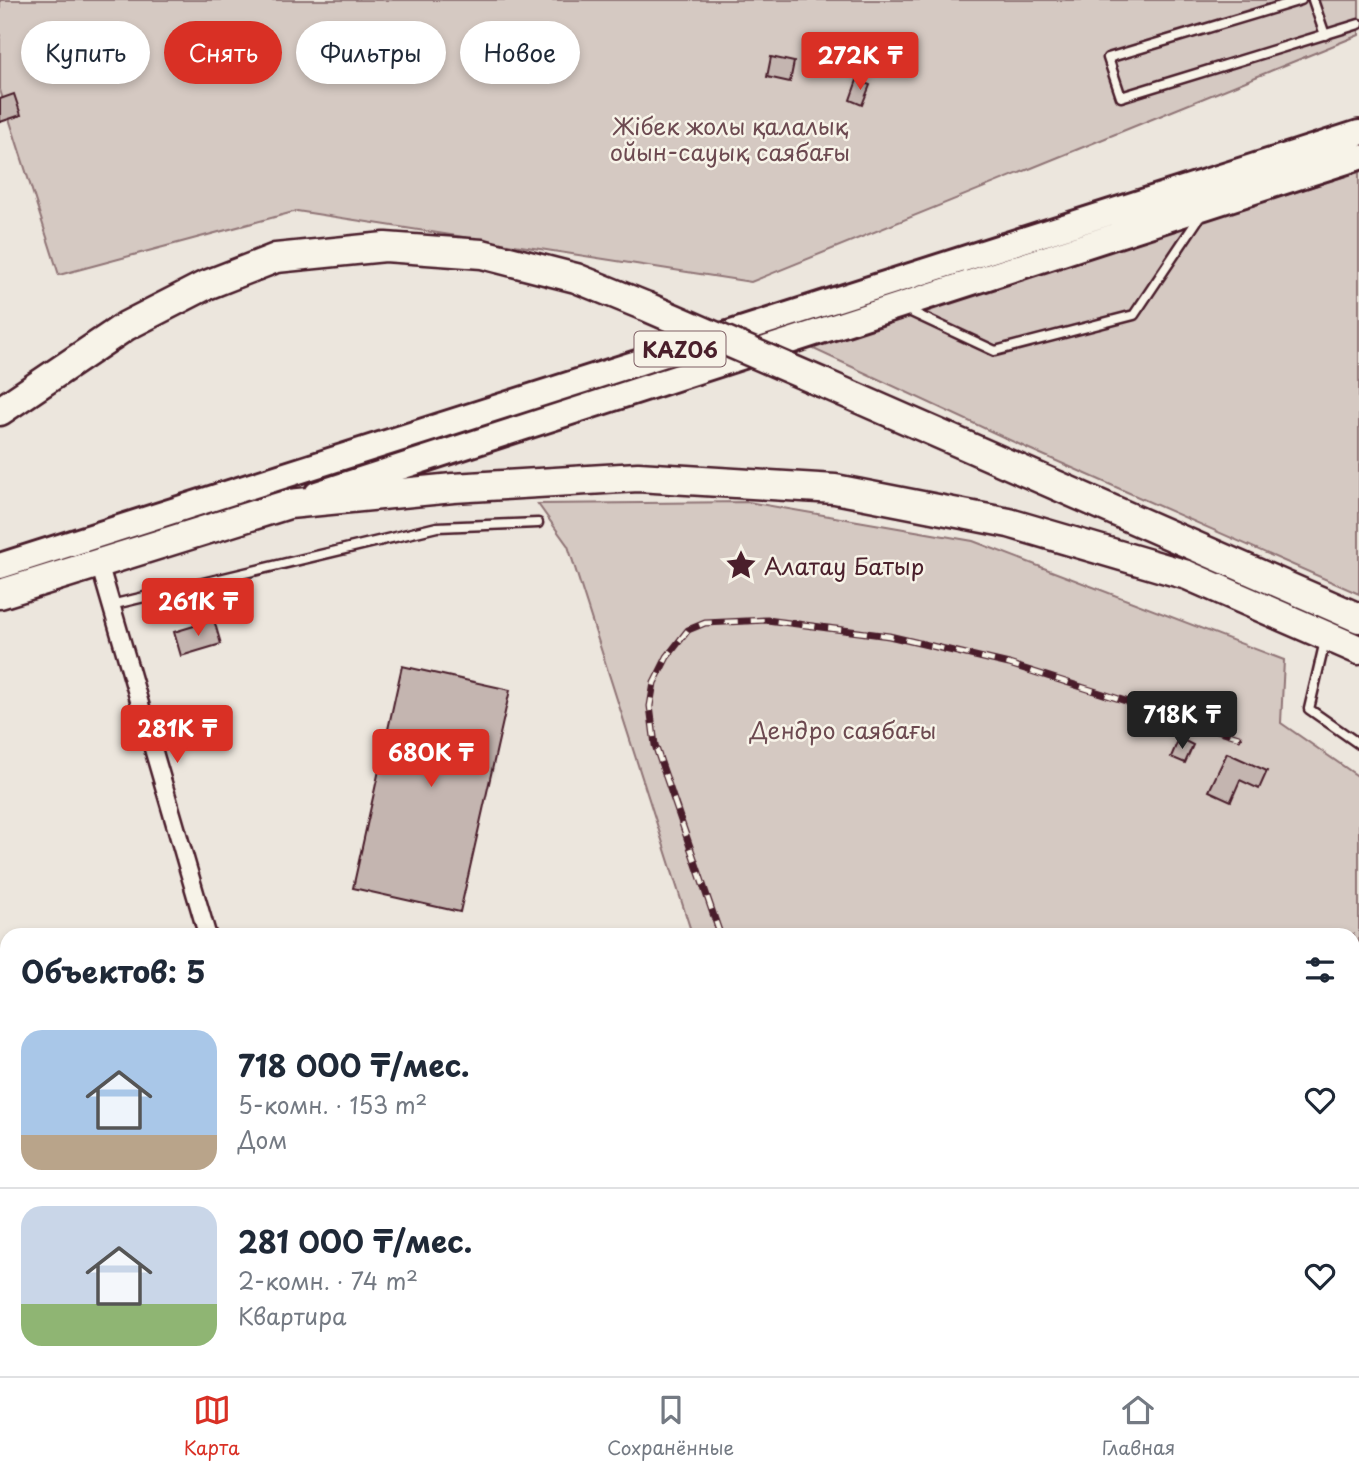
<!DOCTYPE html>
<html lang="ru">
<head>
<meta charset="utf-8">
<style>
  body { margin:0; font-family:"Playpen Sans",sans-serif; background:#f2f2f3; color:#1f2937; height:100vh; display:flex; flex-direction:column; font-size:26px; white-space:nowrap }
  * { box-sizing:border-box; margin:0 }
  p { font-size:23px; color:#747a83 }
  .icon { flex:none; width:38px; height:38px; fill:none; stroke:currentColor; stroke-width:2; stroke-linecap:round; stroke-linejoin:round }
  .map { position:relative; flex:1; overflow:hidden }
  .sheet { position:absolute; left:0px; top:928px; width:1360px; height:450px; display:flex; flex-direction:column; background:#fff; border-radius:21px 21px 0 0; box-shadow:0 4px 10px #0003 }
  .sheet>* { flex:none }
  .hud { position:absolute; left:21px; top:21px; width:700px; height:63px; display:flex; gap:14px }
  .price { position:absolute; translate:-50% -60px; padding:0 16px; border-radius:7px; background:#d93025; color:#fff; font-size:23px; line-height:46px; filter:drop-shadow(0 2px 4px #0008) }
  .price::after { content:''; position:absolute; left:50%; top:42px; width:21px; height:16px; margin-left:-10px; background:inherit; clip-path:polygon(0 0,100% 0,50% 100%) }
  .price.on { background:#222; color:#fff }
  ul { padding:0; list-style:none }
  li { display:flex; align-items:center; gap:21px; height:175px; padding:0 21px }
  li+li { border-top:2px solid #e0e1e3 }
  li span { display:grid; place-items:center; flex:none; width:196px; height:140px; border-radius:21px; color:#555 }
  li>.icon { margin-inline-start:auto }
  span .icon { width:84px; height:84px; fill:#fffc; stroke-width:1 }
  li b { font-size:30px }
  h2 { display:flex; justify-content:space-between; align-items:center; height:84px; padding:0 21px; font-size:30px }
  .pill { padding:0 24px; border-radius:32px; background:#fff; box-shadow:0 4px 10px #0003; font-size:24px; line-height:63px }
  .pill.on { background:#d93025; color:#fff }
  .tabs { display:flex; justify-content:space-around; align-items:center; height:98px; border-top:2px solid #e0e1e3; background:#fff; font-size:19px; color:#747a83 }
  .tabs a { display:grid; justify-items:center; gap:4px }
  .tabs .on { color:#d93025 }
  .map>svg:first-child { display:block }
  .green { fill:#d5c9c2; stroke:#907476; stroke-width:2 }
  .water { fill:#b39f9d; stroke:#896c6f; stroke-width:2 }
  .building { fill:#c4b5b0; stroke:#4a1f2b; stroke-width:2 }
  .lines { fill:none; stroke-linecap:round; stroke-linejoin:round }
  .lane-casing { stroke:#4a1f2b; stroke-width:13 }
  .street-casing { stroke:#4a1f2b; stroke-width:21 }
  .primary-casing { stroke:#4a1f2b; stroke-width:30 }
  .highway-casing { stroke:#4a1f2b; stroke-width:33 }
  .lane { stroke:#f7f3e8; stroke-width:8 }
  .street { stroke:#f7f3e8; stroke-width:16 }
  .primary { stroke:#f7f3e8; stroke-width:24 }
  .highway { stroke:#f7f3e8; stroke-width:28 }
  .rail-casing { stroke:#4a1f2b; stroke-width:7 }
  .rail { stroke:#f7f3e8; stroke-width:4.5; stroke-dasharray:13; stroke-linecap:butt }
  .highway-bridge-casing { stroke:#4a1f2b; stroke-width:33; stroke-linecap:butt }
  .highway-bridge { stroke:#f7f3e8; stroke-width:28 }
  .labels { text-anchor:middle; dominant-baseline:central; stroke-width:5; stroke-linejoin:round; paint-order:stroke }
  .shield { fill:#f7f3e8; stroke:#7e5f64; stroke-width:2 }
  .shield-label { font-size:21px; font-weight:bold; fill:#4a1f2b }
  .park-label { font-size:23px; fill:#6d4a51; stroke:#f7f3e8 }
  .poi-label { font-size:23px; fill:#4a1f2b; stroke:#f7f3e8; text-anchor:start }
</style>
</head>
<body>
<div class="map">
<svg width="1359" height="1376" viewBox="0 0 1359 1376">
  <rect width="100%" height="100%" fill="#ece6dd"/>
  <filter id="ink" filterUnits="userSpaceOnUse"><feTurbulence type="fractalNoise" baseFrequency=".0143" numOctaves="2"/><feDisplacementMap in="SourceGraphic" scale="14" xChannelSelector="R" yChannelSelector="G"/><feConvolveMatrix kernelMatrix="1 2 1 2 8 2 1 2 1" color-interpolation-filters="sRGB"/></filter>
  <g filter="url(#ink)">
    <!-- green -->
    <path class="green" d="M 0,0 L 1359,0 L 1359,35 L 751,282 L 297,211 L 59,275 L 0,90 Z
      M 1359,172 L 1359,594 L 1027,448 L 807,346 Z
      M 748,502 L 973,541 L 1284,660 L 1281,723 L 1359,777 L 1359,1376 L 459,1376 L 478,1370 L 1353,1370 L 1353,934 L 692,934 L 568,546 L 538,504 Z
      M 7,1260 L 7,1370 L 298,1370 L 300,1376 L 0,1376 L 0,1262 Z"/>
    <!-- water -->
    <path class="water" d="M 7,1358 L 7,1370 L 196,1370 L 200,1376 L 6,1376 Z"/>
    <!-- building -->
    <path class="building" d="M 771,57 L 794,62 L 790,82 L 767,77 Z
      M 857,80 L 870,85 L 862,105 L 850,100 Z
      M 14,94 L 21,115 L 0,122 L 0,99 Z
      M 214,620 L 221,644 L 181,656 L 174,632 Z
      M 402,666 L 510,690 L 460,912 L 353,888 Z
      M 1179,738 L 1193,745 L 1185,763 L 1171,757 Z
      M 1227,753 L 1267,771 L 1259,789 L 1240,780 L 1231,801 L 1209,791 Z"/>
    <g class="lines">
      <defs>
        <path id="lane" d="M 1301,0 L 1108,58 L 1121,97 L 1359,24
          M 1313,0 L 1325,35
          M 907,310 L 995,351 L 1134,315 L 1201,215
          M 111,605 L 437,527 L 538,523
          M 1325,641 L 1309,709 L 1359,744
          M 264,1370 L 266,1376"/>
        <path id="street" d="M 99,563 L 207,934
          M 0,1217 L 7,1215
          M 337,1370 L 339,1376"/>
        <path id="primary" d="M 317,494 L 1359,157
          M 0,566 L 1359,133"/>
        <path id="highway" d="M 823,383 L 1359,618
          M 0,411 L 126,326 L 204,286 L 276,258 L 385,247 L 482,254 L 576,278 L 645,306
          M 0,594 L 289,504 L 453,488 L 638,477 L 835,489 L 1009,523 L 1187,575 L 1359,650"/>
      </defs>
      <!-- lane casing -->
      <use href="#lane" class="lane-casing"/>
      <!-- street casing -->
      <use href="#street" class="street-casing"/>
      <!-- primary casing -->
      <use href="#primary" class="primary-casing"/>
      <!-- highway casing -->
      <use href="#highway" class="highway-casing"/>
      <!-- lane -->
      <use href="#lane" class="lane"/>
      <!-- street -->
      <use href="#street" class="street"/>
      <!-- primary -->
      <use href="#primary" class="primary"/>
      <!-- highway -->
      <use href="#highway" class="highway"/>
      <defs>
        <path id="rail" d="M 720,934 L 655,745 L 650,706 L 654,683 L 667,657 L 688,630 L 705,623 L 767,620 L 889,636 L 1009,664 L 1239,737
          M 605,1376 L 611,1370"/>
      </defs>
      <!-- rail casing -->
      <use href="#rail" class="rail-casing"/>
      <!-- rail -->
      <use href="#rail" class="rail"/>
      <defs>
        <path id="highway-bridge" d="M 645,306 L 823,383"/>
      </defs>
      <!-- highway-bridge casing -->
      <use href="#highway-bridge" class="highway-bridge-casing"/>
      <!-- highway-bridge -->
      <use href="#highway-bridge" class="highway-bridge"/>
    </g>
  </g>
  <!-- icons -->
  <defs>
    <symbol id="sight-bare" viewBox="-9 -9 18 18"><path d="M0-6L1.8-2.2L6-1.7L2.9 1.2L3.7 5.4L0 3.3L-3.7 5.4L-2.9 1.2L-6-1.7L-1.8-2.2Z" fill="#4a1f2b" stroke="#f7f3e8" stroke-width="2.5" paint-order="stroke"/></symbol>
  </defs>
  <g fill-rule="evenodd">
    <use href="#sight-bare" x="719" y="543" width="44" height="44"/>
  </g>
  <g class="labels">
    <!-- shield labels -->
    <rect class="shield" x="634.5" y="331.5" width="91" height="35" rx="5"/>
    <g class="shield-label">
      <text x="680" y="349">KАZ06</text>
    </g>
    <!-- park labels -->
    <g class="park-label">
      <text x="730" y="125">Жібек жолы қалалық<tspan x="730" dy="26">ойын-сауық саябағы</tspan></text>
      <text x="843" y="729">Дендро саябағы</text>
    </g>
    <!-- poi labels -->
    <g class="poi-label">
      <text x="764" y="565">Алатау Батыр</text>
    </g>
  </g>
</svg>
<b class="price" style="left:860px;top:92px">272K ₸</b>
<b class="price" style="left:198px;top:638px">261K ₸</b>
<b class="price on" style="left:1182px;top:751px">718K ₸</b>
<b class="price" style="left:177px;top:765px">281K ₸</b>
<b class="price" style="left:431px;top:789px">680K ₸</b>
<div class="hud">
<a class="pill">Купить</a>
<a class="pill on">Снять</a>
<a class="pill">Фильтры</a>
<a class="pill">Новое</a>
</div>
<section class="sheet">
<h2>Объектов: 5<svg class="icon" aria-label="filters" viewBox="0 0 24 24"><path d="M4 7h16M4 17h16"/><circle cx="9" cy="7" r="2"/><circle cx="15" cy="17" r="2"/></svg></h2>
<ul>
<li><span style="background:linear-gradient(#a9c7e8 75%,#b9a48a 0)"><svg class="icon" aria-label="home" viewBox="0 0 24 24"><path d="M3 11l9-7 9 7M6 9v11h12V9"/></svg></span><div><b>718 000 ₸/мес.</b><p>5-комн. · 153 m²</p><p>Дом</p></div><svg class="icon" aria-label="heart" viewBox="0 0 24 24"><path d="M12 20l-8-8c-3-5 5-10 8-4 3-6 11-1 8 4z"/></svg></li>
<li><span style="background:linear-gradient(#c9d6e8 70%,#8fb573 0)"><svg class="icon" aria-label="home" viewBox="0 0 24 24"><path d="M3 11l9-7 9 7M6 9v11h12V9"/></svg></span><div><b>281 000 ₸/мес.</b><p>2-комн. · 74 m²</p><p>Квартира</p></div><svg class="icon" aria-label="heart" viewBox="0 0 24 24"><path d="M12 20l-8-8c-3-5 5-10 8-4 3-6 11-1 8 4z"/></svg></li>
</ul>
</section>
</div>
<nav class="tabs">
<a class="on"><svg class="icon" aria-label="map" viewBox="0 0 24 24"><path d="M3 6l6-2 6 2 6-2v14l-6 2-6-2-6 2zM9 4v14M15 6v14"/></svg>Карта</a>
<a><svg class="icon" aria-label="saved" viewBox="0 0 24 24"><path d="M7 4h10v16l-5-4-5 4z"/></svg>Сохранённые</a>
<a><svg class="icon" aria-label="home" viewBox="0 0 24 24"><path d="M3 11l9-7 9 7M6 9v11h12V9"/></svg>Главная</a>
</nav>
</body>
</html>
